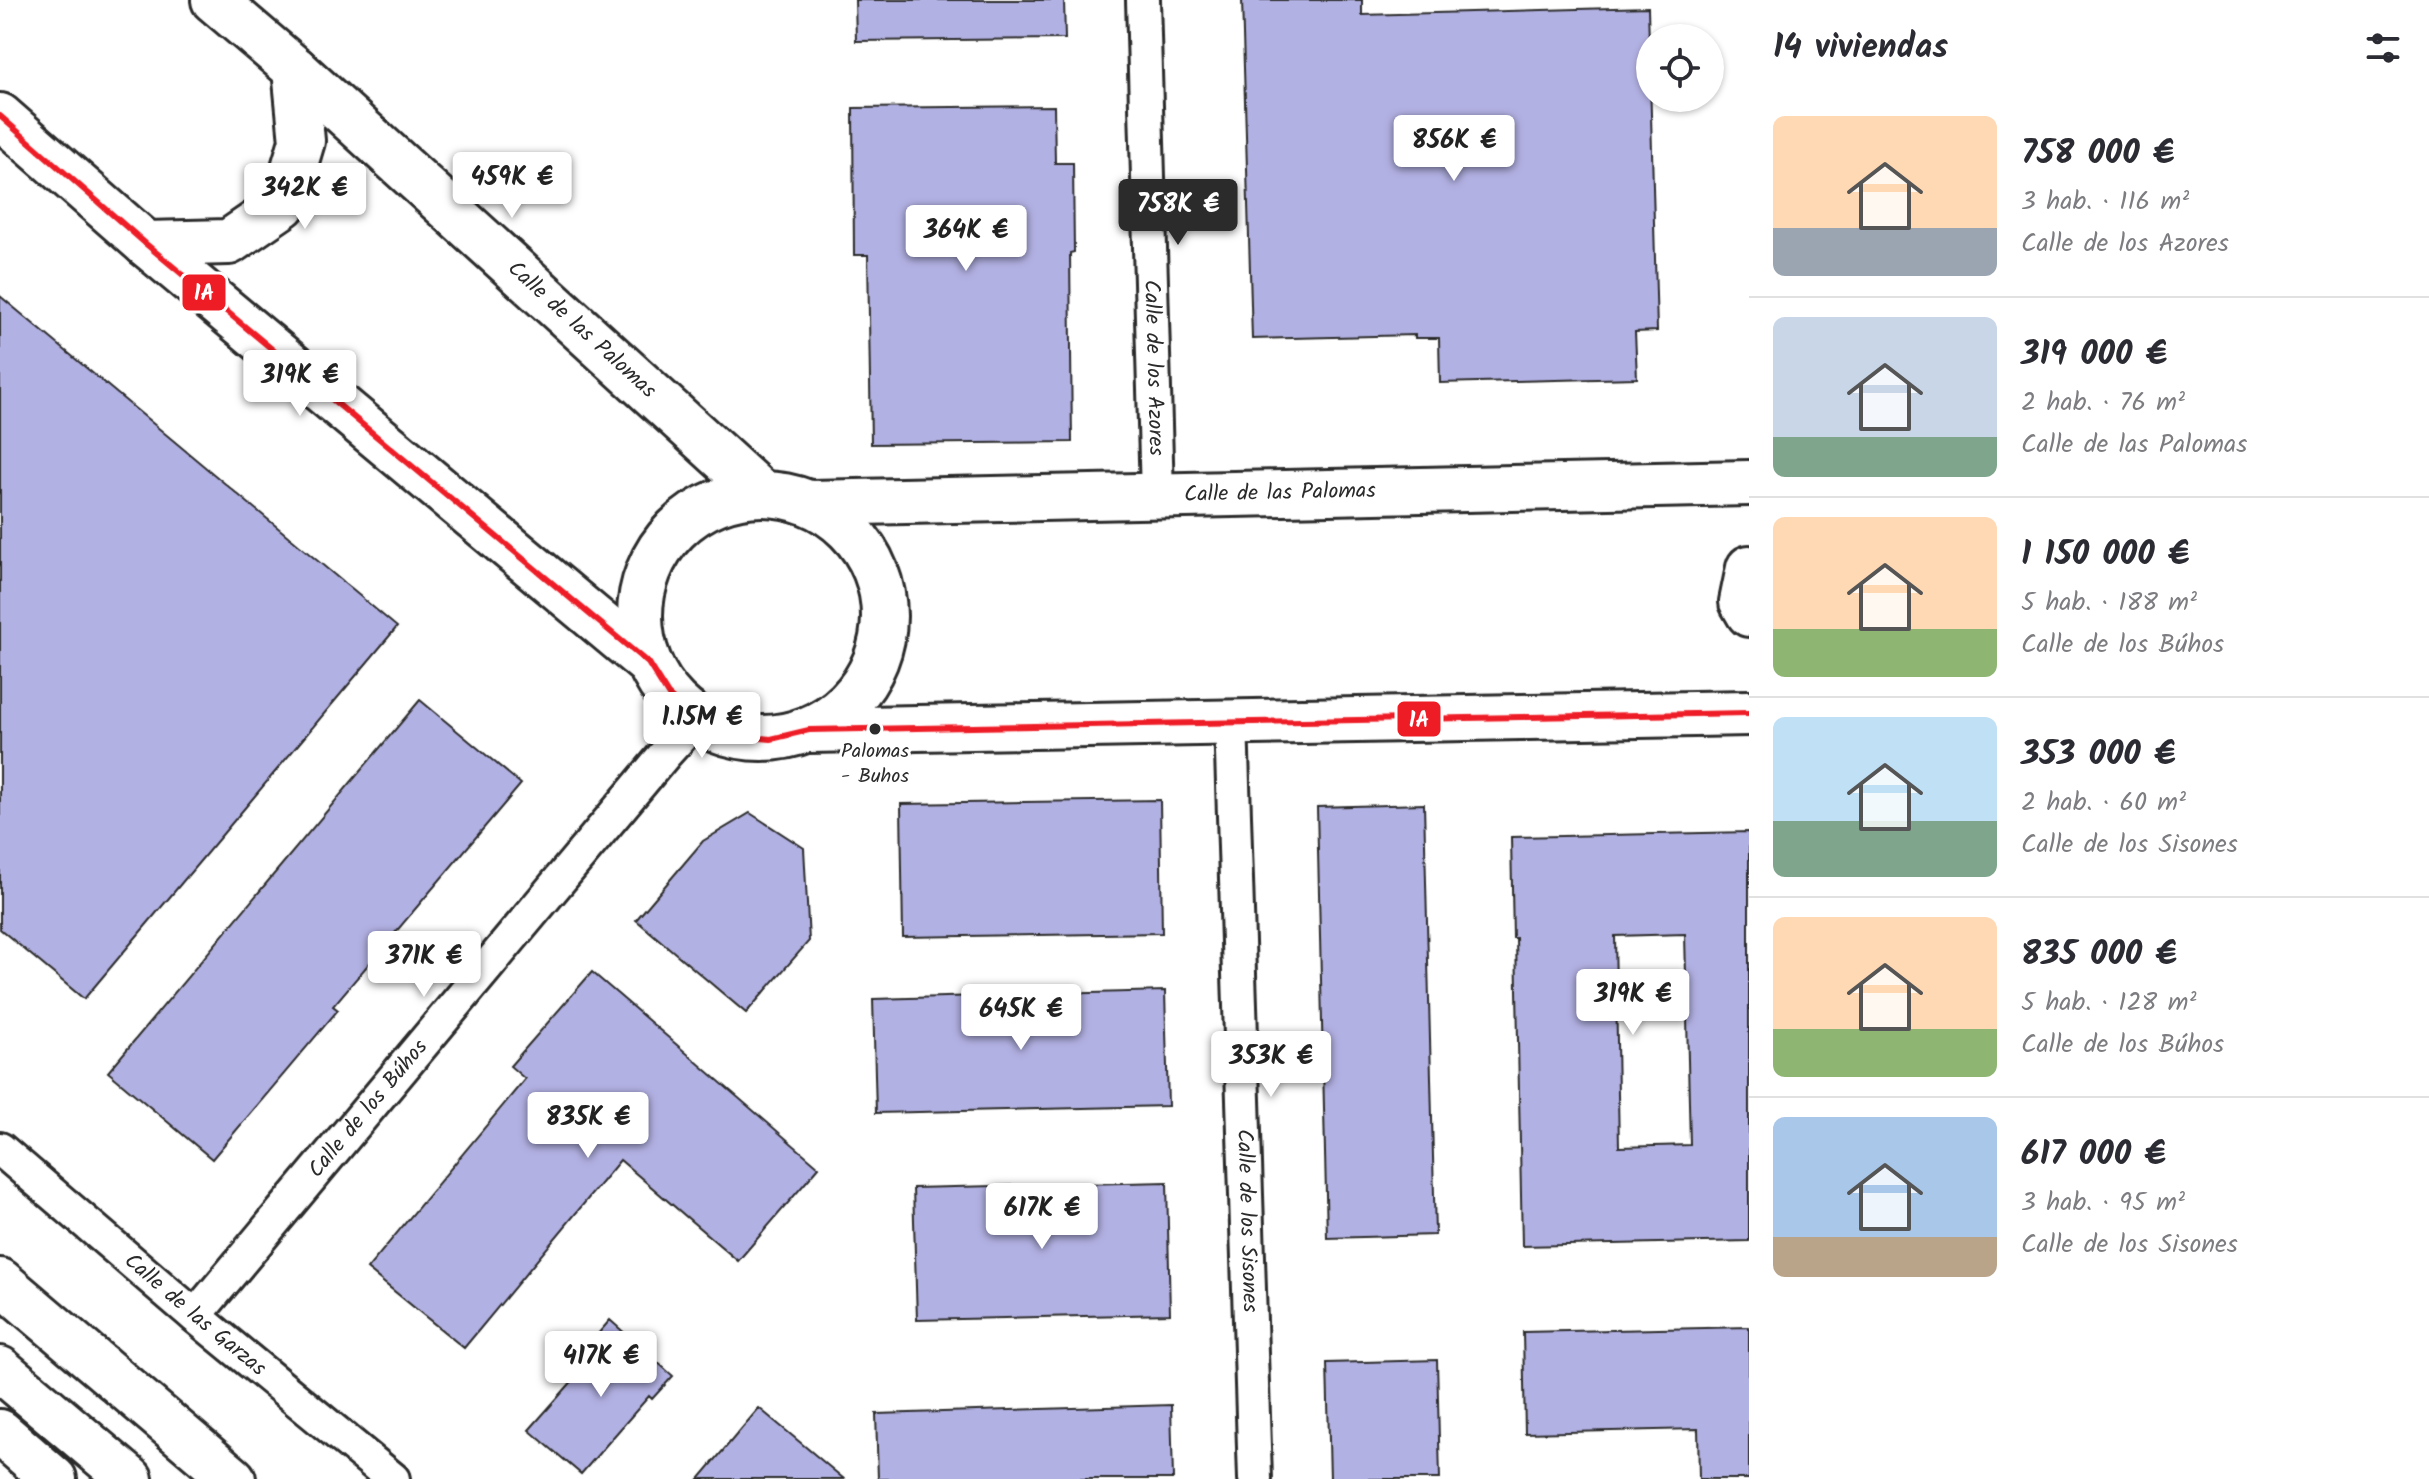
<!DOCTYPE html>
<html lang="es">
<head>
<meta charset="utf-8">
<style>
  body { margin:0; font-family:Kalam,sans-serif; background:#f7f7f7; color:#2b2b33; height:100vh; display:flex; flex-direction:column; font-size:30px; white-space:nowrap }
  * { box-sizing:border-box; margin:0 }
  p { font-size:26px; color:#7c7c81 }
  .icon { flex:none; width:44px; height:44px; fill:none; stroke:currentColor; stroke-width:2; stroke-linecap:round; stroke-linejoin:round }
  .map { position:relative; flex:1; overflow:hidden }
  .drawer { display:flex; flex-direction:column; background:#fff; width:680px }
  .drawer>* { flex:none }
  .fabs { position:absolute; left:1636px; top:24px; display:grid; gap:16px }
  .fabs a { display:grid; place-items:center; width:88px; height:88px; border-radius:50%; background:#fff; box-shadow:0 2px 6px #0004; font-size:40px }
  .price { position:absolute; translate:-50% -68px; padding:0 18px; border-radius:8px; background:#fff; color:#222; font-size:26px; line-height:52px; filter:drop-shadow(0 2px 4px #0008) }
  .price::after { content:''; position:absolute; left:50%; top:48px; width:24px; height:18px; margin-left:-12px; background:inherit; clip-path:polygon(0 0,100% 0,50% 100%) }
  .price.active { background:#2b2b2b; color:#fff }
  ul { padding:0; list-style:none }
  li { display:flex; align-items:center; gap:24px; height:200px; padding:0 24px }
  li+li { border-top:2px solid #e1e1e2 }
  li span { display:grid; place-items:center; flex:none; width:224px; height:160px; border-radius:12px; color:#555 }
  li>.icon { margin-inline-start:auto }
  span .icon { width:96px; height:96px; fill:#fffc; stroke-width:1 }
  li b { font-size:34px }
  h2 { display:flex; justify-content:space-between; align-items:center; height:96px; padding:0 24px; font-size:34px }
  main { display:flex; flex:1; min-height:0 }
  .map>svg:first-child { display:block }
  .building { fill:#b2b1e3; stroke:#2b2b2b; stroke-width:2; fill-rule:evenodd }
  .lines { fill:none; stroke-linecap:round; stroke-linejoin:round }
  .street-casing { stroke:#2b2b2b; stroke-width:38 }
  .secondary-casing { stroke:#2b2b2b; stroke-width:50 }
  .highway-casing { stroke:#2b2b2b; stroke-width:50 }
  .street { stroke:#fff; stroke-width:32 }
  .secondary { stroke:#fff; stroke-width:44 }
  .highway { stroke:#fff; stroke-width:44 }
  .bus-1-casing { stroke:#fff; stroke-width:12 }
  .bus-1 { stroke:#ee1c25; stroke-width:6 }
  .bus-dot { fill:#2b2b2b; stroke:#fff; stroke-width:3 }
  .labels { text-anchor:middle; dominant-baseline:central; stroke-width:6; stroke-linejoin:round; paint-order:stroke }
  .bus-label { font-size:20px; fill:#2b2b2b; stroke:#fff }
  .street-label { font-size:22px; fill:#2b2b2b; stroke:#fff }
  .line-badge { stroke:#fff; stroke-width:3 }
  .badge-label { font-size:22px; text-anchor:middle; font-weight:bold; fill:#fff }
</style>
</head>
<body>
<main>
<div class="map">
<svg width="1749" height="1479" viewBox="0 0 1749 1479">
  <rect width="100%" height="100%" fill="#fff"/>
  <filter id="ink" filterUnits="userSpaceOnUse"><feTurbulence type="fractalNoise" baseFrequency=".0125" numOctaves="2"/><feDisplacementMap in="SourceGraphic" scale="16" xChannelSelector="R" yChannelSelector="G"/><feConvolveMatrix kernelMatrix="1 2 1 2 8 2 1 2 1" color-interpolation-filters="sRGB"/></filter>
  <g filter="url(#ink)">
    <!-- building -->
    <path class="building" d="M 855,0 L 1064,0 L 1065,39 L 856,41 Z
      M 1242,0 L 1362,0 L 1362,15 L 1648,7 L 1657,331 L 1635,332 L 1637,378 L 1440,383 L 1439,338 L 1415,338 L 1415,335 L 1252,339 Z
      M 1054,106 L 1055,163 L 1073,163 L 1074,252 L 1070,253 L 1072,442 L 871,444 L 868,255 L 854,255 L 853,108 Z
      M 0,296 L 397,627 L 84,999 L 0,929 Z
      M 420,700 L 521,784 L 333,1006 L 338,1010 L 212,1159 L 108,1072 Z
      M 1160,800 L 1162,933 L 903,937 L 901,804 Z
      M 1424,804 L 1435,1235 L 1327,1238 L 1317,807 Z
      M 750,813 L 804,848 L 809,941 L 746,1013 L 636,920 L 703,841 Z
      M 1749,832 L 1749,1241 L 1522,1246 L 1516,938 L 1513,938 L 1511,837 ZM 1685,934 L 1690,1145 L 1619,1147 L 1615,936 Z
      M 592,972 L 819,1167 L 738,1261 L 620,1160 L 464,1348 L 367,1269 L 525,1079 L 510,1066 Z
      M 1165,991 L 1168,1106 L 876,1113 L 873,999 Z
      M 1167,1182 L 1170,1314 L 917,1320 L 913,1188 Z
      M 610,1320 L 673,1376 L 652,1399 L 649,1396 L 581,1474 L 529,1430 L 599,1351 L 590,1343 Z
      M 1749,1327 L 1749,1479 L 1699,1479 L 1698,1429 L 1525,1433 L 1523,1332 Z
      M 1437,1360 L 1440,1479 L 1330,1479 L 1327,1363 Z
      M 1171,1405 L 1173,1479 L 878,1479 L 876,1414 Z
      M 759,1408 L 844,1479 L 699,1479 Z"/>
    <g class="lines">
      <defs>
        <g id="street">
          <path id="s1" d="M 1143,0 L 1157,495"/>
          <path id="s2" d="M 1231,721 L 1255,1479"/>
          <path id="s3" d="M 0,1149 L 195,1316 L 393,1479"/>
          <path id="s4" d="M 195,1316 L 665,754 L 696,720"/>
        </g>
        <g id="secondary">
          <path id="s5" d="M 214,0 L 295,69 L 762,494"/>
          <path d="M 0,116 L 146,244 L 648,663"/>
          <path d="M 146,244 L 229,242 L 283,205 L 302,141 L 295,69"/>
          <circle cx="762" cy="616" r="122"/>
          <path id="s6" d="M 810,503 L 1749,483"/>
          <path d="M 1749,568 L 1742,602 L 1749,614"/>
          <path d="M 809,730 L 1749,713"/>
        </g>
        <path id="highway" d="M 0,1281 L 233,1479
          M 0,1369 L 130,1479
          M 0,1432 L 54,1479"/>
      </defs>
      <!-- street casing -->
      <use href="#street" class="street-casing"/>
      <!-- secondary casing -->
      <use href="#secondary" class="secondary-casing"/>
      <!-- highway casing -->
      <use href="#highway" class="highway-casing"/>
      <!-- street -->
      <use href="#street" class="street"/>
      <!-- secondary -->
      <use href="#secondary" class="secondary"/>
      <!-- highway -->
      <use href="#highway" class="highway"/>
      <defs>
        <path id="bus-1" d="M 0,116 L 146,244 L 648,663 L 668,695 L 696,720 L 732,735 L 771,739 L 809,730 L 1749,713"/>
      </defs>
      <!-- bus-1 casing -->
      <use href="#bus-1" class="bus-1-casing"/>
      <!-- bus-1 -->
      <use href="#bus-1" class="bus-1"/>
    </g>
  </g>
  <!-- markers -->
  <circle class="bus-dot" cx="875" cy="729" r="7"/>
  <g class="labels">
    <!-- bus labels -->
    <g class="bus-label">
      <text x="875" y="752">Palomas<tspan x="875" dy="25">- Buhos</tspan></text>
    </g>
    <!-- street labels -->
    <g class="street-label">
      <text stroke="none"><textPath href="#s5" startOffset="494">Calle de las Palomas</textPath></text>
      <text stroke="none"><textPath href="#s1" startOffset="368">Calle de los Azores</textPath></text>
      <text stroke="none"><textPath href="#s6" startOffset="470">Calle de las Palomas</textPath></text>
      <text stroke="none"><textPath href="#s4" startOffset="270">Calle de los Búhos</textPath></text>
      <text stroke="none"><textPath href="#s2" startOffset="500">Calle de los Sisones</textPath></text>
      <text stroke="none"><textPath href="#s3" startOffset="256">Calle de las Garzas</textPath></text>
    </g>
  </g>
  <g class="line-badge">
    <rect x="181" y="273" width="46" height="39" rx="8" fill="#ee1c25"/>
    <rect x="1396" y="700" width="46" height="38" rx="8" fill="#ee1c25"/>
  </g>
  <g class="badge-label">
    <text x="204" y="300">1A</text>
    <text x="1419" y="727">1A</text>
  </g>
</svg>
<div class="fabs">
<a><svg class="icon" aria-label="locate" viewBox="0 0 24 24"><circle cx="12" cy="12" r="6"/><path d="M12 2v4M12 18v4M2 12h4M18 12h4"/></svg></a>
</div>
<b class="price" style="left:1454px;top:183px">856K €</b>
<b class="price" style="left:512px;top:220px">459K €</b>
<b class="price" style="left:305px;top:231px">342K €</b>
<b class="price active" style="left:1178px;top:247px">758K €</b>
<b class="price" style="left:966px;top:273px">364K €</b>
<b class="price" style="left:300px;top:418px">319K €</b>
<b class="price" style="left:702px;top:760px">1.15M €</b>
<b class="price" style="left:424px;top:999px">371K €</b>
<b class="price" style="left:1633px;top:1037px">319K €</b>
<b class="price" style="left:1021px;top:1052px">645K €</b>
<b class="price" style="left:1271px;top:1099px">353K €</b>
<b class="price" style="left:588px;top:1160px">835K €</b>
<b class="price" style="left:1042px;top:1251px">617K €</b>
<b class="price" style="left:601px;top:1399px">417K €</b>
</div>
<section class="drawer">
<h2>14 viviendas<svg class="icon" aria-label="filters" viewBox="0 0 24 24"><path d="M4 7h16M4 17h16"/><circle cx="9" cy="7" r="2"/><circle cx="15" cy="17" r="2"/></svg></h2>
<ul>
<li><span style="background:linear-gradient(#ffd9b3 70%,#9aa5b1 0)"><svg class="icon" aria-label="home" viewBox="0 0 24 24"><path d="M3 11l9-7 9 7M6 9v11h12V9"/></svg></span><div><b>758 000 €</b><p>3 hab. · 116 m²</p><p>Calle de los Azores</p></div></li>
<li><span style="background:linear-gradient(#c9d6e8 75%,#7fa58c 0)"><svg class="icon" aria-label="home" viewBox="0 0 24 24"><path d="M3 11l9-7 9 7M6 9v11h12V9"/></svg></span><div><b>319 000 €</b><p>2 hab. · 76 m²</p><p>Calle de las Palomas</p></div></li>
<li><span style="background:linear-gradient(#ffd9b3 70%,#8fb573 0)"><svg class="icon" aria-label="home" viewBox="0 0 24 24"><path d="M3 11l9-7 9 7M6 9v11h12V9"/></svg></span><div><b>1 150 000 €</b><p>5 hab. · 188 m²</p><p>Calle de los Búhos</p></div></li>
<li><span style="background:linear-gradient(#bfe0f5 65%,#7fa58c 0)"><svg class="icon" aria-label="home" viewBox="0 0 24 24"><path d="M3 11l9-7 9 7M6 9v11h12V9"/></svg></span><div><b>353 000 €</b><p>2 hab. · 60 m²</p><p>Calle de los Sisones</p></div></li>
<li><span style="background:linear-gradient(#ffd9b3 70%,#8fb573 0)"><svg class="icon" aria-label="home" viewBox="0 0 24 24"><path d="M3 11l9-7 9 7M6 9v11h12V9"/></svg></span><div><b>835 000 €</b><p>5 hab. · 128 m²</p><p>Calle de los Búhos</p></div></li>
<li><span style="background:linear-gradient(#a9c7e8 75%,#b9a48a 0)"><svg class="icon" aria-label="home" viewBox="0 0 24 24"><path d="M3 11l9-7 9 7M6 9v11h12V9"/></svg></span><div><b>617 000 €</b><p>3 hab. · 95 m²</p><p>Calle de los Sisones</p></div></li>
</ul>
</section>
</main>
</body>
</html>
